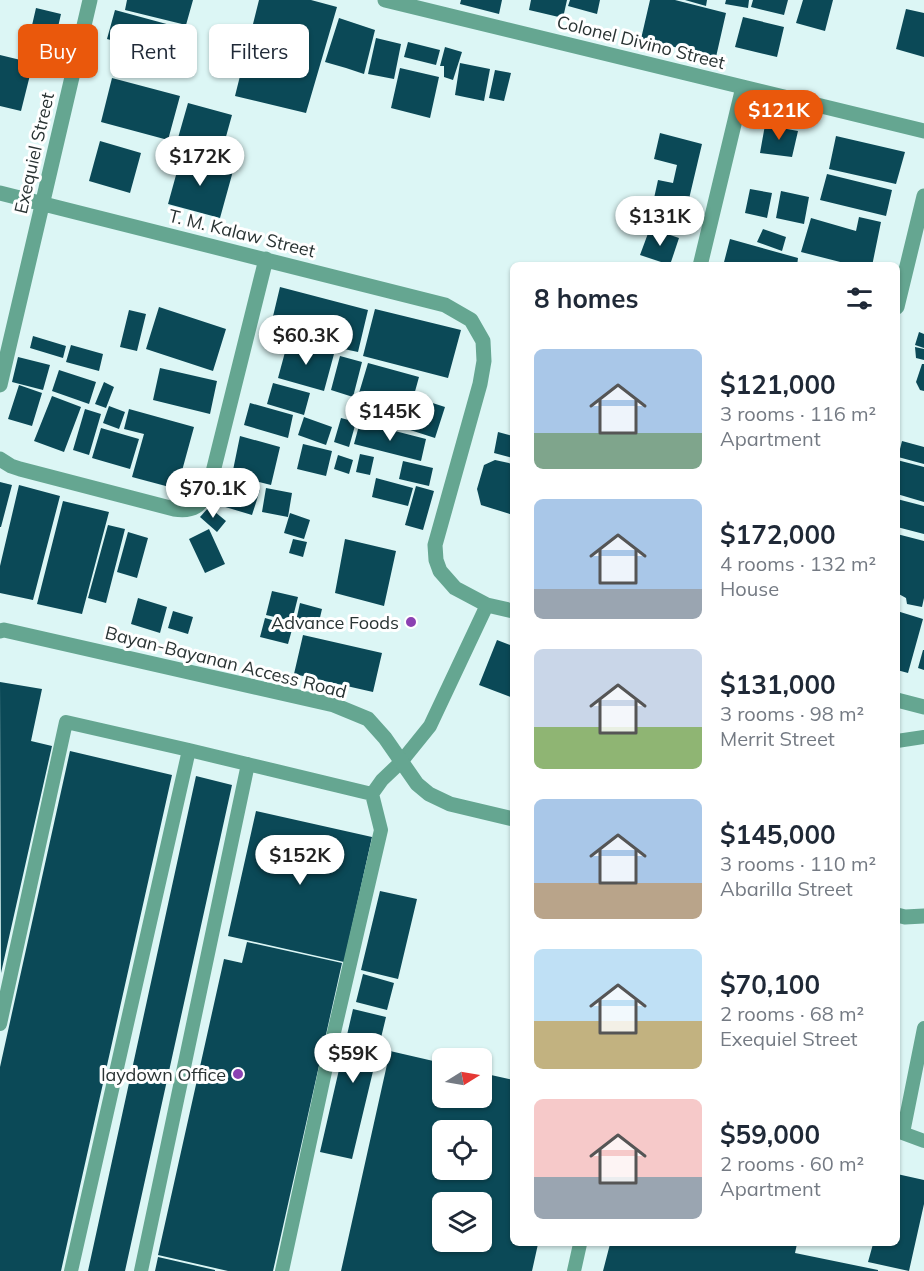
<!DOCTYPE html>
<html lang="en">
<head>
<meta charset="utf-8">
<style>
  body { margin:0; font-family:Mulish,sans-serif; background:#f2f2f3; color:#1f2937; height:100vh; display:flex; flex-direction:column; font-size:22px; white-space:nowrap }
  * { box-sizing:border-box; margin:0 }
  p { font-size:20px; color:#747a83 }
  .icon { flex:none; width:33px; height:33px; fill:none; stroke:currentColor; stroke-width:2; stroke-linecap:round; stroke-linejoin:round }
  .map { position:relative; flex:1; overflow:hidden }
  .sheet { position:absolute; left:510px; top:262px; width:390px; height:984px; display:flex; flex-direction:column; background:#fff; border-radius:9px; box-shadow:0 2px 4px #0004 }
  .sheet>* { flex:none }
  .hud { position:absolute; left:18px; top:24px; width:402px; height:54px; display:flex; gap:12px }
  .needle { width:39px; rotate:79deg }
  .fabs { position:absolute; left:432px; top:1048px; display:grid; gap:12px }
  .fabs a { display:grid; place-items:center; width:60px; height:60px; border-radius:9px; background:#fff; box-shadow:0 2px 4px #0004; font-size:30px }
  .price { position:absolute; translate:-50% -51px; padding:0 14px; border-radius:21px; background:#fff; color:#222; font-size:20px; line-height:39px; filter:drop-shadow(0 2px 3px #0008) }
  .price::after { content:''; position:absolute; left:50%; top:36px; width:18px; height:14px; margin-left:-9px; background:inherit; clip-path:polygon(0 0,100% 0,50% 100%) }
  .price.active { background:#ea580c; color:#fff }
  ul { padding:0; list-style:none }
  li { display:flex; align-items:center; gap:18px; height:150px; padding:0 24px }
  li span { display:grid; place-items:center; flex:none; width:168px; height:120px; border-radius:9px; color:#555 }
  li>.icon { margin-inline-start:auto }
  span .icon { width:72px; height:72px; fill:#fffc; stroke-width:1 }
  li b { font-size:26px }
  h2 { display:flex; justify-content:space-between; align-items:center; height:72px; padding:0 24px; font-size:26px }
  .chip { padding:0 21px; border-radius:9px; background:#fff; box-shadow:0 2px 4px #0004; font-size:21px; line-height:54px }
  .chip.active { background:#ea580c; color:#fff }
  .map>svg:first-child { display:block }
  .building { fill:#0b4957; fill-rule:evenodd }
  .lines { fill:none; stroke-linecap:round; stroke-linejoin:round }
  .service { stroke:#65a691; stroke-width:14 }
  .minor { stroke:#65a691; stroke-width:15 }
  .tertiary { stroke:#65a691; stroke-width:15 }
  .poi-dot { fill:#8b41b2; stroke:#fff; stroke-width:2 }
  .labels { text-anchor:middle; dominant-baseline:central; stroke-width:6; stroke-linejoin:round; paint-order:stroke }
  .street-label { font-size:18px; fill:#293333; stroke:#fff }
  .poi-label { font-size:18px; fill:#293333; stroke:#fff; text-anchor:end }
</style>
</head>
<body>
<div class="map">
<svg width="924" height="1271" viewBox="0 0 924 1271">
  <rect width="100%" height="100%" fill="#dcf6f5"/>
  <!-- building -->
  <path class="building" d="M 127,0 L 193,0 L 186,25 L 125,10 Z
    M 259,0 L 311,0 L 337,7 L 306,113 L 235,96 Z
    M 461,0 L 502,0 L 499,14 L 460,4 Z
    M 531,0 L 567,0 L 563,18 L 529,10 Z
    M 570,0 L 600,0 L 597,14 L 568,6 Z
    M 650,0 L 675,0 L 726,13 L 716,57 L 641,39 Z
    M 685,0 L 707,0 L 706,6 Z
    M 726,0 L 749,0 L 748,8 L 725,4 Z
    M 753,0 L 788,0 L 784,15 L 751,7 Z
    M 803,0 L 833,0 L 825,31 L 796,23 Z
    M 36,8 L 61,14 L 55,40 L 30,34 Z
    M 906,9 L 924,13 L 924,57 L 896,49 Z
    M 115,10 L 185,29 L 177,58 L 107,39 Z
    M 743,17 L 784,27 L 777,57 L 735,47 Z
    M 339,18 L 375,30 L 364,74 L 346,68 L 325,62 Z
    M 376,38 L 401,44 L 394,79 L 368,74 Z
    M 408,42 L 440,50 L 436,65 L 404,57 Z
    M 445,47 L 462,52 L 453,80 L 444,77 L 444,66 L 440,66 Z
    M 0,55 L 33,63 L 21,111 L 0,106 Z
    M 460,63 L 490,69 L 484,101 L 455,95 Z
    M 400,68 L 439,77 L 430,118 L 391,108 Z
    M 495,70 L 511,73 L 504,101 L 489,98 Z
    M 112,78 L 180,96 L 168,140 L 101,122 Z
    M 188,103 L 232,115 L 222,151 L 178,138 Z
    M 765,125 L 798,131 L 792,157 L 760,153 Z
    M 660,133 L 702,144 L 684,220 L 651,212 L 658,180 L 673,183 L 677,165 L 654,159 Z
    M 836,136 L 905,152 L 896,184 L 829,169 Z
    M 100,141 L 141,153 L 130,193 L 89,181 Z
    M 181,157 L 233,171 L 220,218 L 168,204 Z
    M 827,174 L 892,190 L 886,216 L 820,200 Z
    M 750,189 L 772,193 L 767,218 L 745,213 Z
    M 781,191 L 809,197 L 804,224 L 776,218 Z
    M 859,217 L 881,222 L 872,266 L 856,266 L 801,252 L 811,218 L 856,231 Z
    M 650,228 L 679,238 L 670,265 L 640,255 Z
    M 763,229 L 786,237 L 782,251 L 757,242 Z
    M 730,239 L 798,258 L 797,266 L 723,266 Z
    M 280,287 L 368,310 L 358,352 L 269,333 Z
    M 159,307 L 226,329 L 213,371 L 146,349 Z
    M 375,309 L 461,330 L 448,378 L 363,356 Z
    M 129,310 L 146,314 L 137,351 L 120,347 Z
    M 919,332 L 924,334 L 924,348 L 915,345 Z
    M 33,336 L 66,346 L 63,358 L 30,348 Z
    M 288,341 L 334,354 L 324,391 L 278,378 Z
    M 71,345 L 103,354 L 99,371 L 66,362 Z
    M 915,347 L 924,349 L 924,360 L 916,358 Z
    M 340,356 L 362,362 L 353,397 L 331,390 Z
    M 18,357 L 50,365 L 43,390 L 12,382 Z
    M 368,363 L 419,377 L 406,424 L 388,418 L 393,402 L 359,393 Z
    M 922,364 L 924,364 L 924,391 L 920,390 L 916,382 Z
    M 160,368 L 217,381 L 210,414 L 153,400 Z
    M 59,370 L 96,382 L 89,404 L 52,391 Z
    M 104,382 L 114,387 L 106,408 L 95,404 Z
    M 273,383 L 310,393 L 304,415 L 267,404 Z
    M 19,385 L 42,393 L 32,426 L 8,419 Z
    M 52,396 L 81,407 L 64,452 L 34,441 Z
    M 417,398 L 445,407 L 435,438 L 407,429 Z
    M 250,403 L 293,415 L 288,438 L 244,425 Z
    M 109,406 L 125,412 L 119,429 L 103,423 Z
    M 85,409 L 101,414 L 89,455 L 73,450 Z
    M 129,409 L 194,427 L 177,489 L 132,477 L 144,434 L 124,429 Z
    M 304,417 L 332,427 L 326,445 L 298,435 Z
    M 341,418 L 356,422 L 349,447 L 334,442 Z
    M 360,422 L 426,439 L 421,461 L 354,444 Z
    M 101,428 L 139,439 L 130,469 L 92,458 Z
    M 498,432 L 513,436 L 513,458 L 494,453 Z
    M 240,436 L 280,447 L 271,485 L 232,475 Z
    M 902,441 L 924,447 L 924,464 L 898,457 Z
    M 303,444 L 332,451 L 326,476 L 297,469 Z
    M 360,454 L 374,457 L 370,475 L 356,472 Z
    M 338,455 L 353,460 L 349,474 L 334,469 Z
    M 495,460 L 513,464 L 513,515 L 481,505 L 477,489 L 484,465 Z
    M 897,460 L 924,467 L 924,502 L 897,494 Z
    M 403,461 L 433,468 L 429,486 L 399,479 Z
    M 376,478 L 413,488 L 408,506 L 372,497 Z
    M 230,480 L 260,490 L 252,515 L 222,506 Z
    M 0,482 L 12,485 L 1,527 L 0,527 Z
    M 19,485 L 60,496 L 33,600 L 0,593 L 0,566 Z
    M 416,486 L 434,491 L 423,530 L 405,525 Z
    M 266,488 L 292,493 L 288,517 L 262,512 Z
    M 897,499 L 924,506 L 924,534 L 897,527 Z
    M 63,501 L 109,512 L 82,614 L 37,604 Z
    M 209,507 L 226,521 L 217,532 L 200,517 Z
    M 290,513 L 310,520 L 304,539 L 284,533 Z
    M 108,525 L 125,529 L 106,603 L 88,598 Z
    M 209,529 L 225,564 L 205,573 L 189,539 Z
    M 128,532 L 148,538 L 137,578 L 117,572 Z
    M 897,534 L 924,541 L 924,598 L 922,607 L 907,604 L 906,598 L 897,593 Z
    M 293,539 L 307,542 L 303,557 L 289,553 Z
    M 345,539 L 396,551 L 384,606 L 335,593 Z
    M 272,591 L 298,597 L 292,621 L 266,615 Z
    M 138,598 L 167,607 L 160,633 L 131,624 Z
    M 300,603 L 322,609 L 318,626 L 296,621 Z
    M 173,611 L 193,617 L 188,634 L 168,628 Z
    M 897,611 L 923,619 L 908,673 L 897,670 Z
    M 265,618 L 293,626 L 288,644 L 260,637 Z
    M 303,635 L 382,653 L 373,692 L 294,674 Z
    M 497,640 L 513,646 L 513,698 L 479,685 Z
    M 923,650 L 924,650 L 924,670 L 918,668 Z
    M 0,682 L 42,689 L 31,741 L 52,746 L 1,973 Z
    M 70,751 L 172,775 L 61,1271 L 0,1271 L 0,1067 Z
    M 196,776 L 232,785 L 125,1271 L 88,1271 Z
    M 256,811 L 372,837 L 344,962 L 228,936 Z
    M 380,891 L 417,899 L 398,979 L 361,970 Z
    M 247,942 L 342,963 L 273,1271 L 228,1271 L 158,1255 L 224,959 L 242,963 Z
    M 363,974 L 394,983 L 387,1010 L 356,1002 Z
    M 353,1009 L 386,1017 L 352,1159 L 320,1152 Z
    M 390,1051 L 442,1063 L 442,1098 L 482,1098 L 482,1073 L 513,1080 L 513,1244 L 538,1244 L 532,1271 L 341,1271 ZM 442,1131 L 482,1131 L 482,1170 L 442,1170 ZM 442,1203 L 482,1203 L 482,1242 L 442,1242 Z
    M 897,1174 L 924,1180 L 924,1204 L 909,1271 L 868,1262 L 873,1244 L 897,1244 Z
    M 610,1244 L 797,1244 L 795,1253 L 878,1270 L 878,1271 L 603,1271 Z
    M 158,1257 L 215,1270 L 215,1271 L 155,1271 Z"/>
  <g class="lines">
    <!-- service -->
    <path class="service" d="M 897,741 L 924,737
      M 0,1024 L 66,722 L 189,750 L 372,794
      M 897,1131 L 924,1141
      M 903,1133 L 924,1028
      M 71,1271 L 189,750
      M 141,1271 L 248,764
      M 282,1271 L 326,1067 L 381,830 L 372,794 L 382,780 L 401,762 L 430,726 L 487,605
      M 574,1271 L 580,1244"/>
    <!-- minor -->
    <path class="minor" d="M 385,0 L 924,131
      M 0,193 L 445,305 L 471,320 L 483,341 L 484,361 L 480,384 L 435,545 L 436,560 L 440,571 L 455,588 L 487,605 L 513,611
      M 700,266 L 743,87
      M 897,307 L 924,196
      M 0,385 L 90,0
      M 0,459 L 11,466 L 20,469 L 174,509 C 193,512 202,506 209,488 L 266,259
      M 897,700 L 924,707"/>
    <!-- tertiary -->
    <path class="tertiary" d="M 0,631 L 4,630 L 334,705 L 368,719 L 385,738 L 417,784 L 429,794 L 450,804 L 513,819
      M 897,915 L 905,917 L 924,916"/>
  </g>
  <!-- markers -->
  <g class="poi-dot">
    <circle cx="411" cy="622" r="6"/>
    <circle cx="238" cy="1074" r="6"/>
  </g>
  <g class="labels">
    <!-- street labels -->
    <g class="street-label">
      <text transform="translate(641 42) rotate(14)">Colonel Divino Street</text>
      <text transform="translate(34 153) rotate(-77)">Exequiel Street</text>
      <text transform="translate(242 233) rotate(14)">T. M. Kalaw Street</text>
      <text transform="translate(226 662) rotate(14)">Bayan-Bayanan Access Road</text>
    </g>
    <!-- poi labels -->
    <g class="poi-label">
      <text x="399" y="622">Advance Foods</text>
      <text x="226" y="1074">laydown Office</text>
    </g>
  </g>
</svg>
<div class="fabs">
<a><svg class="needle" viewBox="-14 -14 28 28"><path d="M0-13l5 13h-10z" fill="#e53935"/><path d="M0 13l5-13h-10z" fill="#747a83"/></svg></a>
<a><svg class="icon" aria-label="locate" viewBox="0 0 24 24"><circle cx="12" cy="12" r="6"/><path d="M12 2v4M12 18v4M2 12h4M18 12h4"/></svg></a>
<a><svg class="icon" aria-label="layers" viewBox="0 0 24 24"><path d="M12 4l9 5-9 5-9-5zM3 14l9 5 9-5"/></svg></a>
</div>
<b class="price active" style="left:779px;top:141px">$121K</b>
<b class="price" style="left:200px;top:187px">$172K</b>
<b class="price" style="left:660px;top:247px">$131K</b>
<b class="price" style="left:306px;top:366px">$60.3K</b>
<b class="price" style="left:390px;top:442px">$145K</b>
<b class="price" style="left:213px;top:519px">$70.1K</b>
<b class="price" style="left:300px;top:886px">$152K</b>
<b class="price" style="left:353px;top:1084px">$59K</b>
<div class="hud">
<a class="chip active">Buy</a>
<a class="chip">Rent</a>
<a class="chip">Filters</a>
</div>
<section class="sheet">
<h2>8 homes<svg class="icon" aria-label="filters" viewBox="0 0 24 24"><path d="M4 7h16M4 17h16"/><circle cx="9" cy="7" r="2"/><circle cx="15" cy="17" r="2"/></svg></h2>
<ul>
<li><span style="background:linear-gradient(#a9c7e8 70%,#7fa58c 0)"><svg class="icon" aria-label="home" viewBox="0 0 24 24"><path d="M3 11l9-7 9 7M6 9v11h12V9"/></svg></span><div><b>$121,000</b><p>3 rooms · 116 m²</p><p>Apartment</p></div></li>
<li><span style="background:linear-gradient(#a9c7e8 75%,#9aa5b1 0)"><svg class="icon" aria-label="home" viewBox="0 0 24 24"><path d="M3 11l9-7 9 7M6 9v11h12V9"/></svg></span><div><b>$172,000</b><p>4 rooms · 132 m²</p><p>House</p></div></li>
<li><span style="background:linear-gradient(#c9d6e8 65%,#8fb573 0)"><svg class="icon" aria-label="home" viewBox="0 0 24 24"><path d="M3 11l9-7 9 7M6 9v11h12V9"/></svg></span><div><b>$131,000</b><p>3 rooms · 98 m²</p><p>Merrit Street</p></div></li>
<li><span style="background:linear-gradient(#a9c7e8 70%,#b9a48a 0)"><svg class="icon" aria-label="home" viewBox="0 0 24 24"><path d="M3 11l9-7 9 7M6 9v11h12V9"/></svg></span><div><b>$145,000</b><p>3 rooms · 110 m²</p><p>Abarilla Street</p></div></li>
<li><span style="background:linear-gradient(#bfe0f5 60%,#c2b280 0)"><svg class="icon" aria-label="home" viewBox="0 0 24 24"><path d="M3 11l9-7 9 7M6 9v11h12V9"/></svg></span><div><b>$70,100</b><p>2 rooms · 68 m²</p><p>Exequiel Street</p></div></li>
<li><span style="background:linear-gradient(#f6c9c9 65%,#9aa5b1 0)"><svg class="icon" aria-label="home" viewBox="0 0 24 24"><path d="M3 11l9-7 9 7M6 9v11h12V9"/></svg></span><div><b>$59,000</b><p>2 rooms · 60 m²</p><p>Apartment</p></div></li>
</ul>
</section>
</div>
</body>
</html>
